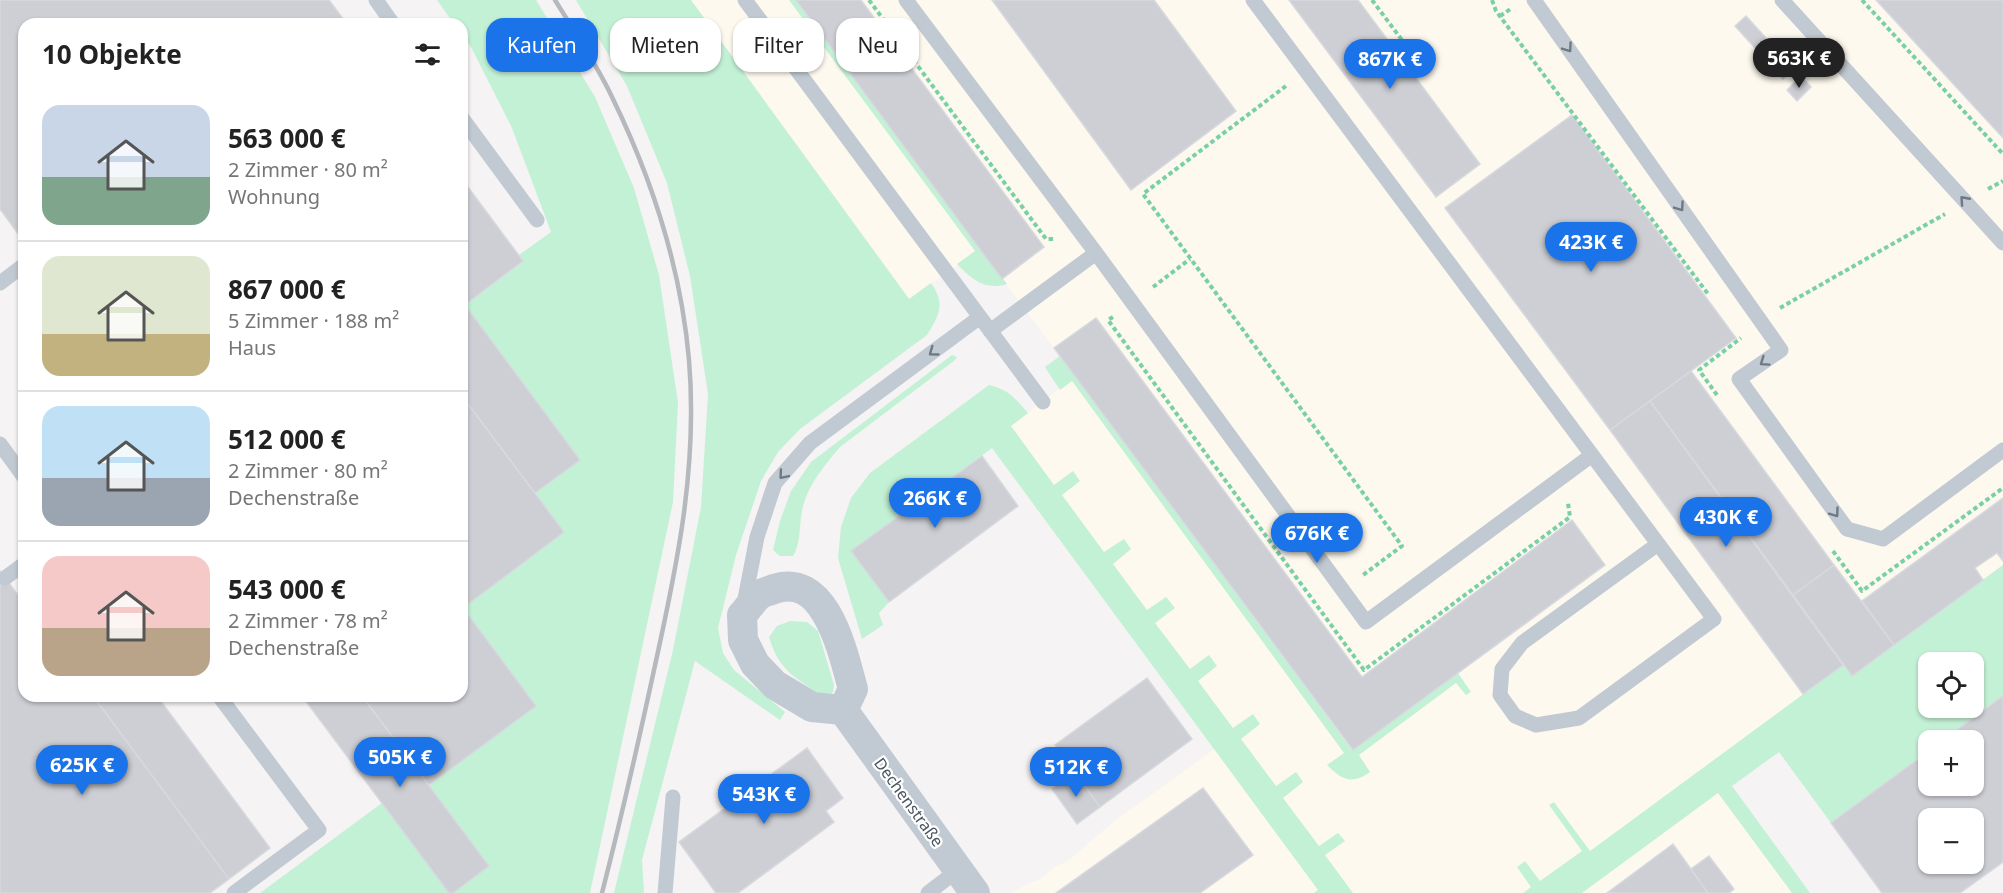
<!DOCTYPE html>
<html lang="de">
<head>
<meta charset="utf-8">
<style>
  :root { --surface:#fff; --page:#f6f6f6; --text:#222; --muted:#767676; --line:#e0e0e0; --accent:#1a73e8 }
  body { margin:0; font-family:"Noto Sans",sans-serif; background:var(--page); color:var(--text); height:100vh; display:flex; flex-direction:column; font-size:22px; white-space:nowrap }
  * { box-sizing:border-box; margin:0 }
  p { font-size:20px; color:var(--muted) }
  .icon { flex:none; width:33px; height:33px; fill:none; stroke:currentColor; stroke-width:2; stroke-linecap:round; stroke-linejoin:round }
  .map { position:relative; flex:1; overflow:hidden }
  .sheet { position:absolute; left:18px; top:18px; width:450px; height:684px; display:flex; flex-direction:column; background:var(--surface); border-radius:18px; box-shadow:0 2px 4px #0004 }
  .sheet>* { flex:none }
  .guide { position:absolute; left:486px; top:18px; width:570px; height:54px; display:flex; gap:12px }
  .controls { position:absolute; left:1918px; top:652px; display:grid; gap:12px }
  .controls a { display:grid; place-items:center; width:66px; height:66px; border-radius:12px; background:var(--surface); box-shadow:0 2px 4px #0004; font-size:30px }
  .price { position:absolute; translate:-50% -51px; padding:0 14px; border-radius:21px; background:var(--accent); color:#fff; font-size:20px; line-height:39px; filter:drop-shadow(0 2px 3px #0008) }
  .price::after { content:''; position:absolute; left:50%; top:36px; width:18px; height:14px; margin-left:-9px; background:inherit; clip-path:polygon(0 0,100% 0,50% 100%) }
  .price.current { background:#222; color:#fff }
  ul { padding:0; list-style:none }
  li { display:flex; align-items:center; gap:18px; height:150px; padding:0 24px }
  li+li { border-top:2px solid var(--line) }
  li span { display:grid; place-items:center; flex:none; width:168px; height:120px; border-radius:18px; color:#555 }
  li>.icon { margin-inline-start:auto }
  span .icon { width:72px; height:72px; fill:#fffc; stroke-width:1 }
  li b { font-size:26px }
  h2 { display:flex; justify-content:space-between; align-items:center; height:72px; padding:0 24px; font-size:26px }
  .chip { padding:0 21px; border-radius:18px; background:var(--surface); box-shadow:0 2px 4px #0004; font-size:21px; line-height:54px }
  .chip.current { background:var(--accent); color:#fff }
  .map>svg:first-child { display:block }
  .commercial { fill:#fdf9ef }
  .green { fill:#c3f1d5; fill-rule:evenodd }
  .building { fill:#cdcfd5; stroke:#d7d9de; stroke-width:1.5; fill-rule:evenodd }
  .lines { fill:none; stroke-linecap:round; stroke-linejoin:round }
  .path { stroke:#7ad0a6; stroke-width:4; stroke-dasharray:4.5 3; stroke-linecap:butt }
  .lane { stroke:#c1cad2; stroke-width:15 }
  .street { stroke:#c1cad2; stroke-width:30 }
  .rail { stroke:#b5b8bd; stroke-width:4.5 }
  .oneway { stroke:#6e7983 }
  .labels { text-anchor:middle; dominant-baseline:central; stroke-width:4.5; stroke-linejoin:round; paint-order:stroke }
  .street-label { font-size:16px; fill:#4a5661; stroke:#fff }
</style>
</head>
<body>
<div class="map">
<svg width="2003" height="893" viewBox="0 0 2003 893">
  <rect width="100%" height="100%" fill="#f5f3f3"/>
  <path class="commercial" d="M691 0H2003V565L1709 780 1792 893H1009L1042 878 1055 867 1068 861 1112 823 1227 740 1002 432 1075 377 980 249 910 299Z"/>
  <path class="green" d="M437 0H536L595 97 634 188 659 275 678 403 673 502 590 893H453L488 866 429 785 535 706 463 608 564 532 535 493 580 460 465 305 523 262 519 255 551 232 512 128 471 47 462 34V24H454Z
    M576 0H691L909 299 931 283C946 304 939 316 927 335L800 429 778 452 761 481 736 555 718 628 723 653 734 670 785 712 780 720 695 661 642 860 644 893H614L673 650 701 507 708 394 690 276 667 183 627 86Z
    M789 0H796L1007 284C984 291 972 279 957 264L975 251Z
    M952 355 957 357 955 360 840 447C824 466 807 486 802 511 799 526 801 544 793 556H780L773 550 780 521 791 491 811 462Z
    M1060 356 1352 750 1458 673 1471 692 1466 695 1456 683 1359 755 1370 772C1352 785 1342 780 1327 765L1344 753 1072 381 1060 390 1045 367Z
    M989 385C1008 389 1016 399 1028 413L1011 426 1054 485 1073 471 1080 481 1062 495 1104 552 1124 539 1131 549 1113 564 1147 610 1166 597 1175 608 1155 623 1190 669 1209 655 1217 666 1198 681 1233 728 1253 714 1260 724 1241 739 1276 786 1296 772 1303 782 1283 798 1319 846 1338 833 1345 841 1325 855 1353 893H1314L1318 890 992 448 852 551 889 602 879 613 883 625 862 639 838 558 841 527 851 498 870 473Z
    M2003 565V696L1942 741H1929V751L1831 823 1779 752 1732 786 1810 893H1792L1718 793 1582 893H1523L1531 887 1517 867 1525 861 1540 881 1582 851 1549 805 1554 802 1590 851 1843 665 1852 676ZM1929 663H1974V708H1929Z
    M790 621 807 622 818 631 834 685 833 692 828 696H822C795 677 779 671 769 637L777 626Z
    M382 803 449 893H260Z"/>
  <path class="building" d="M0 0H329L347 24H24V242L0 209Z
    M796 0H861L1044 247 1002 279Z
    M992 0H1154L1236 111 1131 190Z
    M1289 0H1358L1480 164 1436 197Z
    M1876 0H2003V138Z
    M1746 16 1776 49 1765 59 1735 26Z
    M1784 59 1794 69 1783 79 1773 69Z
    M1801 76 1811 87 1797 101 1787 90Z
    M1572 115 1736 338 1610 430 1445 208Z
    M462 179 523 261 462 307Z
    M465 305 580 460 535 493 462 396V307Z
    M1096 318 1362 677 1572 520 1605 565 1353 750 1054 348Z
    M1691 371 1834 565 1793 595 1650 401Z
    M462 396 564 532 463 608 536 706 429 785 362 696H462Z
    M1650 401 1843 665 1803 694 1610 430Z
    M982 456 1018 506 889 602 851 551Z
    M2003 498V561L1997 553 1975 568 1983 580 1894 645 1862 601Z
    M1834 565 1894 645 1852 676 1793 595Z
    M0 571 24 603V696H93L229 879 210 893H0Z
    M1147 678 1192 739 1100 807 1055 745Z
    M93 696H157L270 848 229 879Z
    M302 696H362L489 866 453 893H449Z
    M2003 696V862L1960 893H1882L1831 823 1929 751V786H1974V741H1942ZM1929 819H1974V864H1929Z
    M807 748 843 798 826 811 834 822 738 893H716L679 842Z
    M1075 772 1100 807 1077 824 1052 789Z
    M1203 788 1253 855 1200 893H1056Z
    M1673 844 1708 893H1607Z
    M1709 856 1734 889 1729 893H1708L1691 869Z"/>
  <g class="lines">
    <path class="path" d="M869 0 1046 239H1054
      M1372 0 1402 40
      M1492 0 1496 11 1708 294
      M1862 0 2003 154
      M1500 16 1512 8
      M1286 86 1143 194 1402 546 1363 575
      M1988 189 2003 181
      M1153 287 1190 259
      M1780 308 1945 214
      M1113 317 1108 320 1364 670 1570 517 1568 503
      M1717 395 1699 370 1741 338
      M1833 551 1862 591 2003 488"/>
    <path class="lane" d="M376 0 393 24
      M745 0 1043 402
      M906 0 1096 253 1366 622 1592 455 1253 0
      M1534 0 1781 350 1739 379 1847 529 1883 539 2003 450
      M1782 0 2003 243
      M462 118 537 220
      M0 283 24 265
      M990 331 1096 253
      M0 444 24 477
      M1592 455 1714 619 1579 718 1536 725 1515 716 1500 695 1502 669 1522 643 1658 544
      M5 578 24 564
      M744 604 757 537 775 483 810 443 980 317
      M219 696 319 830 234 893
      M665 893 673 797
      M928 893 958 870"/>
    <path class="street" d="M843 710 853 689C843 653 826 571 774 589 770 591 764 592 761 594 754 598 748 609 742 615L743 640 755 664 775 685 812 707 843 710 975 893"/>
    <path class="rail" d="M555 0C574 31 596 63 612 97 652 179 681 268 689 360 698 467 677 566 654 670 638 744 621 819 602 893"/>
  </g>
  <defs><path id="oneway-chevron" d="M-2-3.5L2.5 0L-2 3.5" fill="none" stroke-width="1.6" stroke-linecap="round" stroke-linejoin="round" transform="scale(1.5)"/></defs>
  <g class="oneway">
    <use href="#oneway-chevron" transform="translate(1568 48) rotate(55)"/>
    <use href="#oneway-chevron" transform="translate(1964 200) rotate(-132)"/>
    <use href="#oneway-chevron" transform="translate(1680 207) rotate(55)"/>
    <use href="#oneway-chevron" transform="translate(933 352) rotate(144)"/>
    <use href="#oneway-chevron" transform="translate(1764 362) rotate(145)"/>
    <use href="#oneway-chevron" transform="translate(783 475) rotate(130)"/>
    <use href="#oneway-chevron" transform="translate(1835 513) rotate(54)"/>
  </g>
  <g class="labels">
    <g class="street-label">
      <text transform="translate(909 802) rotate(54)">Dechenstraße</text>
    </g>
  </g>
</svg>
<div class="controls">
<a><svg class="icon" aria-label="locate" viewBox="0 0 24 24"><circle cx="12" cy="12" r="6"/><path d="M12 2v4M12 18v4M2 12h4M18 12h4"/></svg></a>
<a>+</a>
<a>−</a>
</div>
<b class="price current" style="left:1799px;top:89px">563K €</b>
<b class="price" style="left:1390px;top:90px">867K €</b>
<b class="price" style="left:1591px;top:273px">423K €</b>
<b class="price" style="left:935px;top:529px">266K €</b>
<b class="price" style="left:1726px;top:548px">430K €</b>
<b class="price" style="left:1317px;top:564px">676K €</b>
<b class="price" style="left:400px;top:788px">505K €</b>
<b class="price" style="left:82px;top:796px">625K €</b>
<b class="price" style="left:1076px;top:798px">512K €</b>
<b class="price" style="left:764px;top:825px">543K €</b>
<div class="guide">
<a class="chip current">Kaufen</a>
<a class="chip">Mieten</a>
<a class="chip">Filter</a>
<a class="chip">Neu</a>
</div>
<section class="sheet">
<h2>10 Objekte<svg class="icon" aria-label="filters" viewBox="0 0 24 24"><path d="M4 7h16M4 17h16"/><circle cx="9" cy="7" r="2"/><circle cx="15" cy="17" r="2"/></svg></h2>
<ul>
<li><span style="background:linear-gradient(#c9d6e8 60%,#7fa58c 0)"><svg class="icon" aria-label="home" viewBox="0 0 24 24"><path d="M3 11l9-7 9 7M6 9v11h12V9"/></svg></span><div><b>563 000 €</b><p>2 Zimmer · 80 m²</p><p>Wohnung</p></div></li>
<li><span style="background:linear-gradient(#dfe7d0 65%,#c2b280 0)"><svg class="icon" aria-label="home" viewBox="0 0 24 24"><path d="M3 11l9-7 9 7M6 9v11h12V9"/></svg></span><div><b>867 000 €</b><p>5 Zimmer · 188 m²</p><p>Haus</p></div></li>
<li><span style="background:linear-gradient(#bfe0f5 60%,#9aa5b1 0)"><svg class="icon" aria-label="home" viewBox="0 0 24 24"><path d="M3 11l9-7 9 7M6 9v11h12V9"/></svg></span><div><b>512 000 €</b><p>2 Zimmer · 80 m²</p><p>Dechenstraße</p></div></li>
<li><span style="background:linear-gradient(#f6c9c9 60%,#b9a48a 0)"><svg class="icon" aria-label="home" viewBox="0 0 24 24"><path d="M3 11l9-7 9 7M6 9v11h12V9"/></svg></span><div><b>543 000 €</b><p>2 Zimmer · 78 m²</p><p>Dechenstraße</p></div></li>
</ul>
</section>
</div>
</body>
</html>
